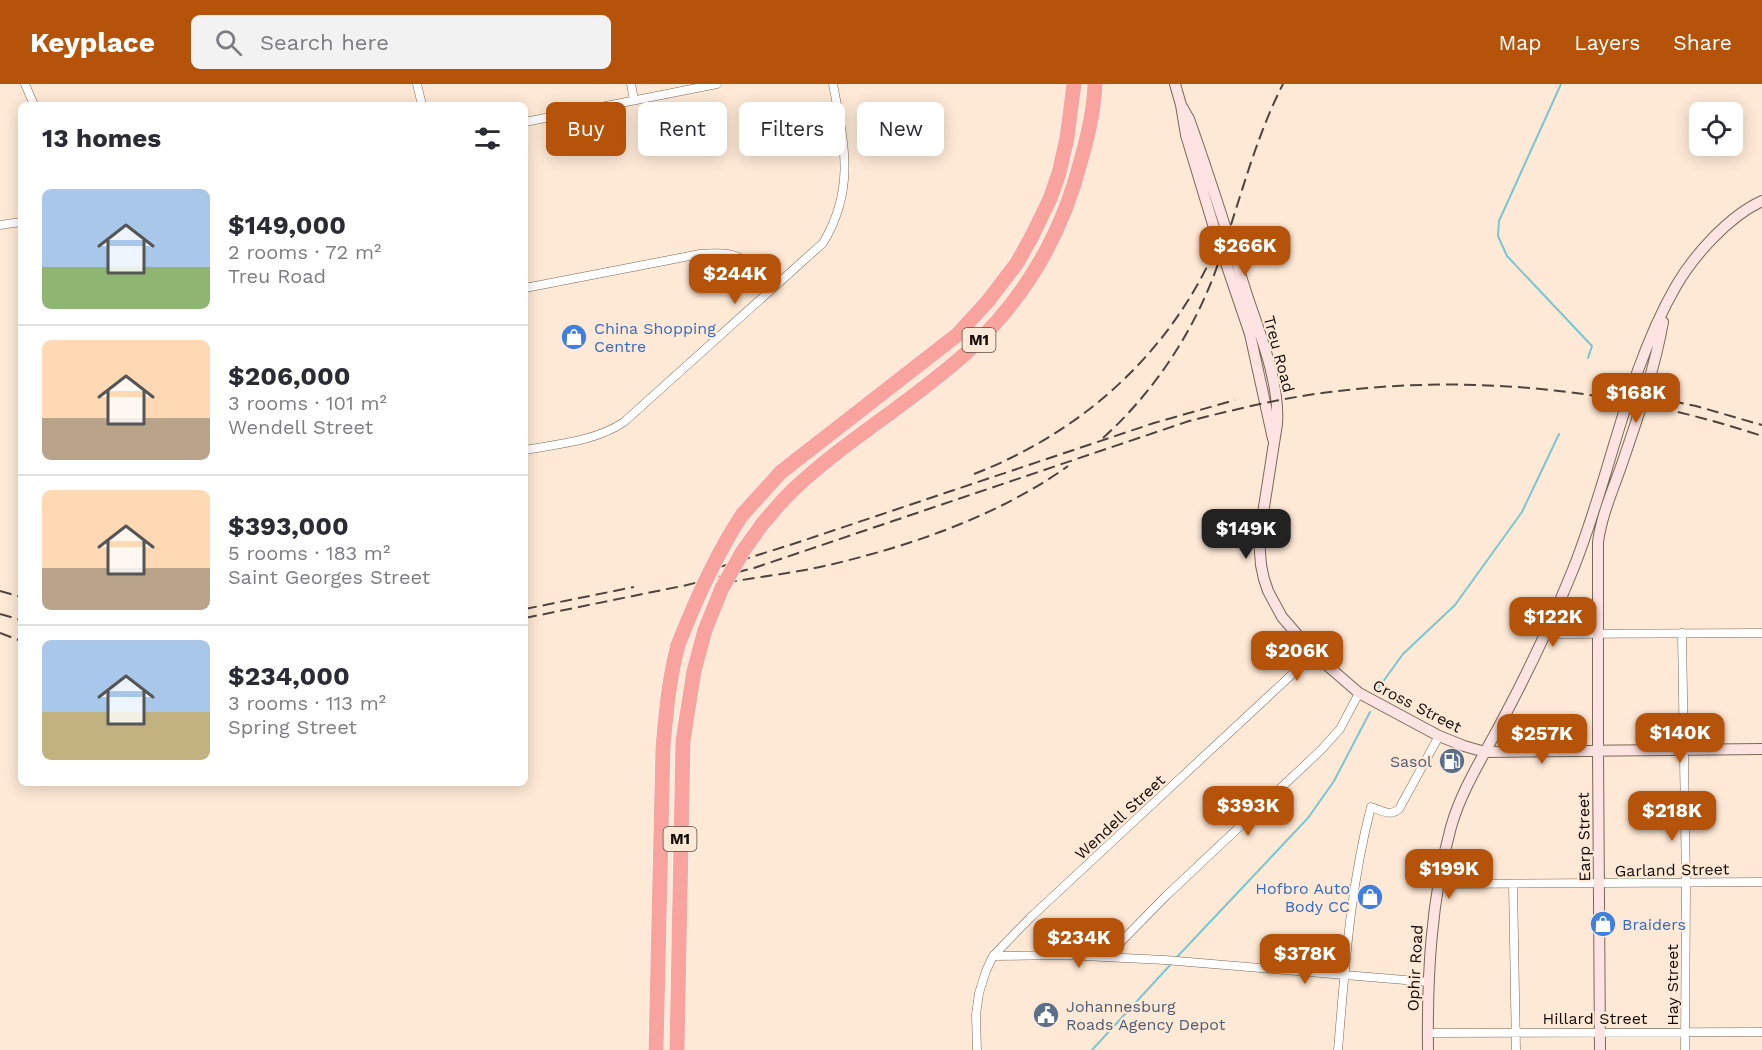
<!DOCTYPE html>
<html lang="en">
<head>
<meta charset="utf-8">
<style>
  :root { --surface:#fff; --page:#f2f2f3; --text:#2b2b33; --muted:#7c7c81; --line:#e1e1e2; --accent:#b45309 }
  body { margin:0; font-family:"Work Sans",sans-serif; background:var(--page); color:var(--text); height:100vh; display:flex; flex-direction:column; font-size:22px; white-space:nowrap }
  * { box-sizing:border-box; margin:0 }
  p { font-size:20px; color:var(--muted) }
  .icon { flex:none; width:33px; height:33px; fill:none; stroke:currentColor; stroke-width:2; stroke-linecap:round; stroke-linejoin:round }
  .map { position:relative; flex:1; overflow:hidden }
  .side { position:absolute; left:18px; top:18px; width:510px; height:684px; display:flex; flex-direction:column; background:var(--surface); border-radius:9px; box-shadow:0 3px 15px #0003 }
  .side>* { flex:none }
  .guide { position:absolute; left:546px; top:18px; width:570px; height:54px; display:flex; gap:12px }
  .tools { position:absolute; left:1689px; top:18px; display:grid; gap:12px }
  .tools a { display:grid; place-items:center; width:54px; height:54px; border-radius:9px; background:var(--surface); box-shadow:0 3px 15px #0003; font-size:30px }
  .price { position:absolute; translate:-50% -51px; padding:0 14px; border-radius:12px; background:var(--accent); color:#fff; font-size:20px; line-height:39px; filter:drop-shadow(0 2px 3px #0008) }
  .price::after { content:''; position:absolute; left:50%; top:36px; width:18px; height:14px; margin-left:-9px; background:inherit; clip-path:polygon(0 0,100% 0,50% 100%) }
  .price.current { background:#222; color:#fff }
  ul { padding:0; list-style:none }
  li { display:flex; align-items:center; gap:18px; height:150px; padding:0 24px }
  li+li { border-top:2px solid var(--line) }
  li span { display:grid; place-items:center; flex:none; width:168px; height:120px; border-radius:9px; color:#555 }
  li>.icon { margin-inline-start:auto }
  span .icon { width:72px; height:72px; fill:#fffc; stroke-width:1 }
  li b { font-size:26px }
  h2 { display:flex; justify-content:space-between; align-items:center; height:72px; padding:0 24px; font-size:26px }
  .tag { padding:0 21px; border-radius:9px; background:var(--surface); box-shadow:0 3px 15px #0003; font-size:21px; line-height:54px }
  .tag.current { background:var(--accent); color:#fff }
  header { display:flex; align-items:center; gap:36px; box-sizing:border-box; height:84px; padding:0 30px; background:var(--accent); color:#fff }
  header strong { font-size:28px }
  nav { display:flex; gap:33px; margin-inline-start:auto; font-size:21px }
  .search { width:420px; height:54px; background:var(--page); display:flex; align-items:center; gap:15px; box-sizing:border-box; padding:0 21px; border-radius:9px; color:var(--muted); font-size:22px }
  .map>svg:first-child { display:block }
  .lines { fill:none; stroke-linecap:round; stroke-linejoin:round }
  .stream { stroke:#77c7d3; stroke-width:2 }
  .street-casing { stroke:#7a6857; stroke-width:9 }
  .secondary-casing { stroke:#7a6857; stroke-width:12 }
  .highway-casing { stroke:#fff; stroke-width:16 }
  .street { stroke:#fff; stroke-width:8 }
  .secondary { stroke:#fde3e2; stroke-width:10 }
  .highway { stroke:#f9a39f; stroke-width:15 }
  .rail { stroke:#4f443c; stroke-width:2; stroke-dasharray:12 6; stroke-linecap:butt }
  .highway-bridge-casing { stroke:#fff; stroke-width:16; stroke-linecap:butt }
  .highway-bridge { stroke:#f9a39f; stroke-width:15 }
  .labels { text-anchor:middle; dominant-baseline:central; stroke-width:4.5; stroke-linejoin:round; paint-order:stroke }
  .shield { fill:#fee9d6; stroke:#594e44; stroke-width:1.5 }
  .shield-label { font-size:15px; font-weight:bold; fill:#120b06 }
  .shop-label { font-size:16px; fill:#366cbe; stroke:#fee9d6; text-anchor:start }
  .street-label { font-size:16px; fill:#120b06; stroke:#fee9d6 }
  .service-label { font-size:16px; fill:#4e5e75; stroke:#fee9d6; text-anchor:end }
</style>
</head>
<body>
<header>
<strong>Keyplace</strong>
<div class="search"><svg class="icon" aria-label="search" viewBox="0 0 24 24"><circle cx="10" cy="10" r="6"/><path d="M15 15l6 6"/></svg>Search here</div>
<nav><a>Map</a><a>Layers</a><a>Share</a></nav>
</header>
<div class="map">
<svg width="1762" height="966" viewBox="0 0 1762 966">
  <rect width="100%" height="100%" fill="#fee9d6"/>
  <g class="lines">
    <path class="stream" d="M1561 0 1499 137 1498 152 1507 172 1592 262 1588 274
      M1377 606 1403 570 1455 521 1522 428 1559 350
      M1176 874 1308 734 1334 697 1370 628
      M1092 966 1172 879"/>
    <g class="street-casing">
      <path id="street" d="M25 0 34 21
        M417 0 422 21
        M631 0 634 16
        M525 38 717 0
        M0 141 21 138
        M525 204 700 170C743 166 744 175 770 206
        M525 366C558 360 596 357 624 338L823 159C856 104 844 59 833 0
        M1682 549 1686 799 1685 966
        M1544 550 1762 549
        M1437 800 1762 798
        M1513 800 1516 966
        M993 872 1063 871 1165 876 1429 898
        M1106 873 1166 812 1321 666 1340 645 1359 609
        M1427 949 1762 948
        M977 966 976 931 979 909 986 887 993 872 1030 834 1131 740 1314 570
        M1338 966C1345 884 1350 803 1371 723 1381 726 1390 733 1399 725L1439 652"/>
    </g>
    <g class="secondary-casing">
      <path id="secondary" d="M1175 0 1181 21 1186 51 1215 147 1250 250 1273 355
        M1181 21 1189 35C1210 93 1228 152 1247 211 1260 250 1280 299 1277 340L1259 455 1261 481 1264 495 1268 507 1282 533 1314 570 1359 609 1439 652 1464 662 1485 668 1762 665
        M1294 582 1296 550
        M1428 966C1427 891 1431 816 1451 743 1462 704 1486 668 1504 633 1529 586 1552 537 1572 488 1610 395 1626 289 1676 202 1694 171 1729 132 1762 117
        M1600 966 1598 666V458C1602 428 1616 399 1625 371 1640 327 1655 283 1663 238"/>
    </g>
    <g class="highway-casing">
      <path id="highway" d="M742 431 781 388 957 251 988 217 1017 179 1032 152 1050 115 1059 89 1067 54 1074 0
        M763 439C773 428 783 415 794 405 847 355 912 318 966 269 1023 217 1062 151 1081 76 1088 52 1094 26 1095 0
        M656 966 663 663C666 629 669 595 678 561
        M677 966 683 657 694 587 705 546"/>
    </g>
    <use href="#street" class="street"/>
    <use href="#secondary" class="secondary"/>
    <use href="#highway" class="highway"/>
    <path class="rail" d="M1619 306 1696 322 1762 341
      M1103 354C1155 307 1195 246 1218 180 1239 120 1254 57 1283 0
      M974 390C1080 349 1167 272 1214 168
      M704 488 796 459 1154 339 1235 316
      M725 499C756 493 788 490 820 483 905 464 997 433 1068 382
      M0 507 21 513
      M525 525 634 503
      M0 530 21 536
      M525 534 687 501 754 484 1189 337C1233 326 1277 315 1322 309 1471 289 1620 305 1762 352
      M0 549 21 557"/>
    <g class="highway-bridge-casing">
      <path id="highway-bridge" d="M705 546 722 504 743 467 763 439
        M678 561C696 515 715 472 742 431"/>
    </g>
    <use href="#highway-bridge" class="highway-bridge"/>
  </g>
  <defs>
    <g id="shop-disc" transform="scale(1.35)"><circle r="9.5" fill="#3f7fe0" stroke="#fee9d6"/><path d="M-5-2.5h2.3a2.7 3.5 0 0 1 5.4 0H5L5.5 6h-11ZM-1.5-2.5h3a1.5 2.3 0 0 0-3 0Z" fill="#fff"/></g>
    <g id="fuel-disc" transform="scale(1.35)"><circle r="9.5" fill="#5c6f8a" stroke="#fee9d6"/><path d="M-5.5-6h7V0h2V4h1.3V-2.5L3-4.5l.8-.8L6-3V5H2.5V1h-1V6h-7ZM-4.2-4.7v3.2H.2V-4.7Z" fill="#fff"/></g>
    <g id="civic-disc" transform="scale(1.35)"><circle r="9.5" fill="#5c6f8a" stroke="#fee9d6"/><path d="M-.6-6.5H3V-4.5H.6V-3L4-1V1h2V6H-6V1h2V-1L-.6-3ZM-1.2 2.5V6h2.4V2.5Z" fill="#fff"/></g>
  </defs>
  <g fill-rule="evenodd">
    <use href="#shop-disc" x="574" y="253"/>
    <use href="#fuel-disc" x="1452" y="677"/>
    <use href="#shop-disc" x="1370" y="813"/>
    <use href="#shop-disc" x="1603" y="840"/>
    <use href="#civic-disc" x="1046" y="931"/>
  </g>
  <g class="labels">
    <g class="shield">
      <rect x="962.5" y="244" width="33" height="24" rx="4.5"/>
      <rect x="663.5" y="743" width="33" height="24" rx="4.5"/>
    </g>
    <g class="shield-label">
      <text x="979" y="256">M1</text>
      <text x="680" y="755">M1</text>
    </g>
    <g class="shop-label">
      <text x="594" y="244">China Shopping<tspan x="594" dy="18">Centre</tspan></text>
      <text x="1350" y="804" text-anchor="end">Hofbro Auto<tspan x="1350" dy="18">Body CC</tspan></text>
      <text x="1622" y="840">Braiders</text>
    </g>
    <g class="street-label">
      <text transform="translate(1279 270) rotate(75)">Treu Road</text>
      <text transform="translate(1417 622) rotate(27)">Cross Street</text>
      <text transform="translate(1120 733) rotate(-43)">Wendell Street</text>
      <text transform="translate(1584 753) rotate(-91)">Earp Street</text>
      <text transform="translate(1672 786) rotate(-1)">Garland Street</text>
      <text transform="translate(1415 884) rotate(-87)">Ophir Road</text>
      <text transform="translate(1672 901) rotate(-90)">Hay Street</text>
      <text x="1595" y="934">Hillard Street</text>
    </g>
    <g class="service-label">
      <text x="1432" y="677">Sasol</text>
      <text x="1066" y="922" text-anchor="start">Johannesburg<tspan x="1066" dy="18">Roads Agency Depot</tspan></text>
    </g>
  </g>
</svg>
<div class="tools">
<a><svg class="icon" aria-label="locate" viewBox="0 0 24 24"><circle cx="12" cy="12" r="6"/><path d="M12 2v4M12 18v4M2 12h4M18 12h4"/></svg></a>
</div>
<b class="price" style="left:1245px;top:193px">$266K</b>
<b class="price" style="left:735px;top:221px">$244K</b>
<b class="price" style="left:1636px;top:340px">$168K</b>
<b class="price current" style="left:1246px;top:476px">$149K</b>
<b class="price" style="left:1553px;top:564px">$122K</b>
<b class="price" style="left:1297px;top:598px">$206K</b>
<b class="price" style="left:1680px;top:680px">$140K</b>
<b class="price" style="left:1542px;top:681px">$257K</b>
<b class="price" style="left:1248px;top:753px">$393K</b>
<b class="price" style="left:1672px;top:758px">$218K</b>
<b class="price" style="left:1449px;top:816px">$199K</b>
<b class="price" style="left:1079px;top:885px">$234K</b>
<b class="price" style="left:1305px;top:901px">$378K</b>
<div class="guide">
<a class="tag current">Buy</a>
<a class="tag">Rent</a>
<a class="tag">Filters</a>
<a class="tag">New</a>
</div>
<section class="side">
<h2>13 homes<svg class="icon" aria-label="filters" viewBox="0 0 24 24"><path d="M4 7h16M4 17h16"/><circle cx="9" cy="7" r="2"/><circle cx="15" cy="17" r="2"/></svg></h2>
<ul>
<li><span style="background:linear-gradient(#a9c7e8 65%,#8fb573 0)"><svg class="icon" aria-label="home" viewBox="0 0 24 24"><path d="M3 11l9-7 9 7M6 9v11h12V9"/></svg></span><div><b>$149,000</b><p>2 rooms · 72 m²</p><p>Treu Road</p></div></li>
<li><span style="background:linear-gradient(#ffd9b3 65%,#b9a48a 0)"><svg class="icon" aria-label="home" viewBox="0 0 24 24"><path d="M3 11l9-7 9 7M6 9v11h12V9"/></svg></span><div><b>$206,000</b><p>3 rooms · 101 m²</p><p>Wendell Street</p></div></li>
<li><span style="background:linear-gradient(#ffd9b3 65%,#b9a48a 0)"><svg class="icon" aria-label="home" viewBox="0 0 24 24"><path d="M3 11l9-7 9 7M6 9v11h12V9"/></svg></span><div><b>$393,000</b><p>5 rooms · 183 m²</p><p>Saint Georges Street</p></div></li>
<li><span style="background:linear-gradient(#a9c7e8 60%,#c2b280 0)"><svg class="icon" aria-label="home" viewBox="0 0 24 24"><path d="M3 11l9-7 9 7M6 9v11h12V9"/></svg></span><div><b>$234,000</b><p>3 rooms · 113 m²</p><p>Spring Street</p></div></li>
</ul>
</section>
</div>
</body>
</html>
